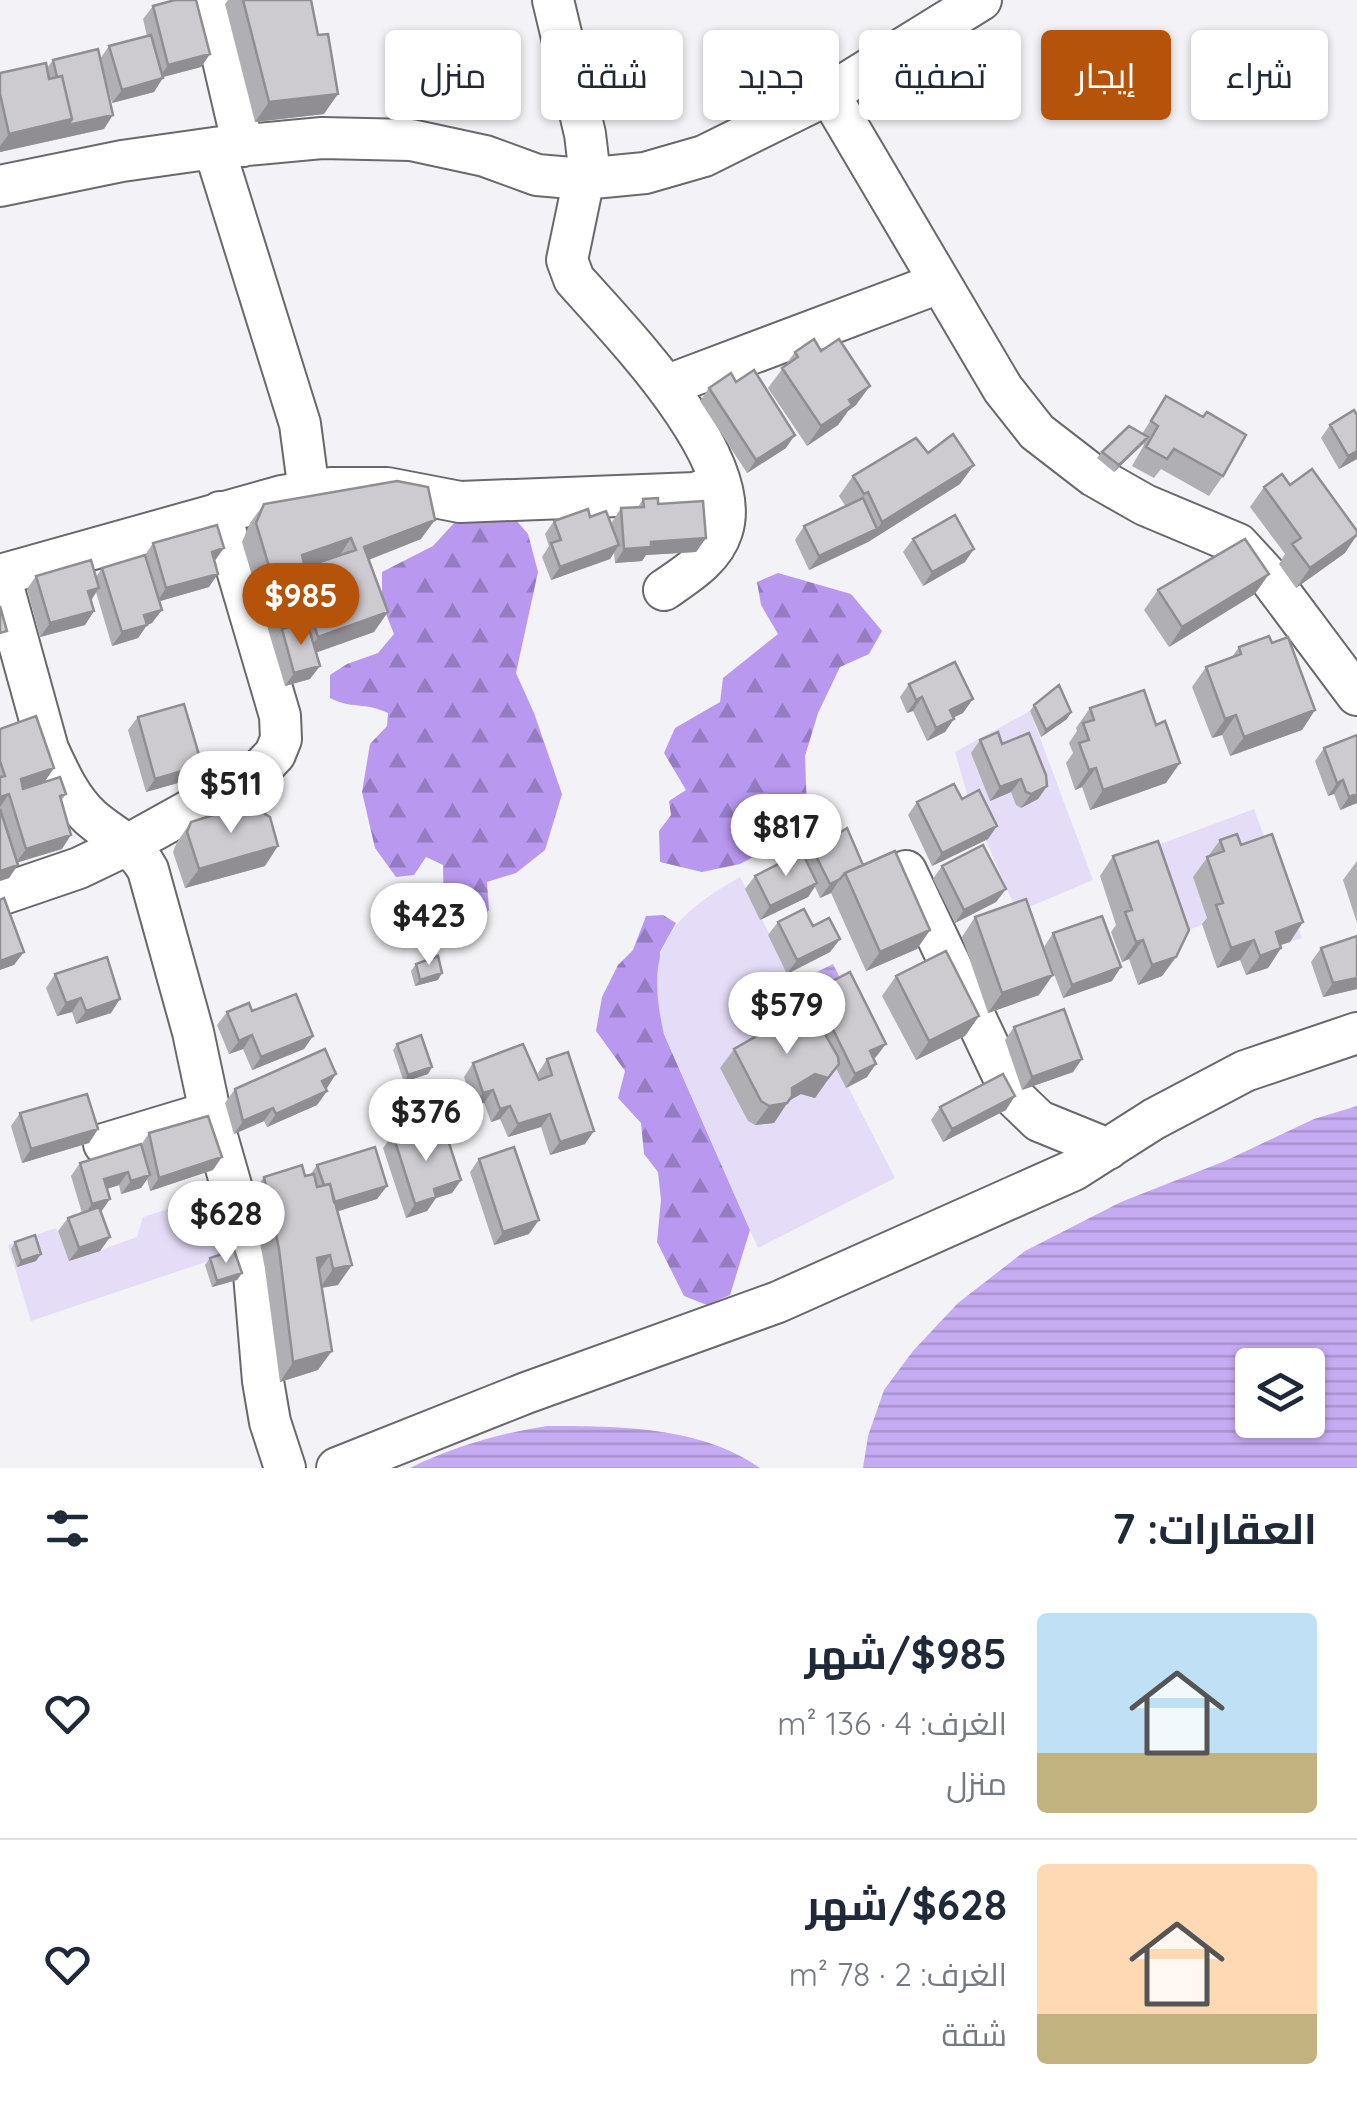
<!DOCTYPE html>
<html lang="ar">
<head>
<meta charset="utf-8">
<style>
  :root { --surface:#fff; --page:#f6f6f7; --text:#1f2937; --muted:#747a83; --line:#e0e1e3; --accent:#b45309 }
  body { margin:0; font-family:Quicksand,Cairo,sans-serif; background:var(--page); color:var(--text); direction:rtl; height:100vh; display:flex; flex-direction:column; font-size:38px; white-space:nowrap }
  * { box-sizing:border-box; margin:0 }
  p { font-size:32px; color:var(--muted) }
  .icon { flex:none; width:55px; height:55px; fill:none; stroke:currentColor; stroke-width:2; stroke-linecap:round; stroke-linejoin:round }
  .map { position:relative; height:1468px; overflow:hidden; direction:ltr }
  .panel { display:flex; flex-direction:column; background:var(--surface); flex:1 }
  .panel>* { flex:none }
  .top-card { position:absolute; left:30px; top:30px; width:1298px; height:90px; direction:rtl; display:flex; gap:20px }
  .fabs { position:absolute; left:1235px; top:1348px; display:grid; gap:20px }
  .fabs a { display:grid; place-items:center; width:90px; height:90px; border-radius:10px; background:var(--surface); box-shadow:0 2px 8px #0004; font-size:50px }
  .price { position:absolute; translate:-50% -85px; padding:0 22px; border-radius:35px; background:#fff; color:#222; font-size:32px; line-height:65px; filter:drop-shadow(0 2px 5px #0008) }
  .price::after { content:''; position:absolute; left:50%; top:60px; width:30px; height:22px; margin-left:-15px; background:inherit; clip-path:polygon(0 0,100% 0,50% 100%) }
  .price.on { background:var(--accent); color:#fff }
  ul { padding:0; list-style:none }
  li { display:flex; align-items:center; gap:30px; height:250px; padding:0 40px }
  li+li { border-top:2px solid var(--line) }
  li span { display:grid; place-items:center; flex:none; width:280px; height:200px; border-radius:10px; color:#555 }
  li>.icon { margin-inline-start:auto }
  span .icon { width:120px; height:120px; fill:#fffc; stroke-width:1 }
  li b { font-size:42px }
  h2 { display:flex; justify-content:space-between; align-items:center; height:120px; padding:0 40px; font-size:42px }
  .pill { padding:0 35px; border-radius:10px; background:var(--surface); box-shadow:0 2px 8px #0004; font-size:35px; line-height:90px }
  .pill.on { background:var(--accent); color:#fff }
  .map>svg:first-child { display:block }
  .forest { fill:url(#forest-firs) }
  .green { fill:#e5dcf8 }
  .water { fill:url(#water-rules); fill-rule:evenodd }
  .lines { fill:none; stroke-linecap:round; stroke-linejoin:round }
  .minor-casing { stroke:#69686c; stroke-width:44 }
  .minor { stroke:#fff; stroke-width:40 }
  .wall { fill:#b0afb3 }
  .shaded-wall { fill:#908e92 }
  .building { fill:#cdcbd0; stroke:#908e92; stroke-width:2.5; fill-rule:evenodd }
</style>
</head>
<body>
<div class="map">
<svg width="1357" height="1468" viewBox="0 0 1357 1468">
  <defs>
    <pattern id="forest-firs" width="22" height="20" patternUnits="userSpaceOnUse" patternTransform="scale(2.5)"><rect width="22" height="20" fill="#b998f0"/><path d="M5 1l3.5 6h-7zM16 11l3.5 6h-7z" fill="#957bc1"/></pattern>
    <pattern id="water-rules" width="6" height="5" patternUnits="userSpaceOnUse" patternTransform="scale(2.5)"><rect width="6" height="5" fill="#c5abf2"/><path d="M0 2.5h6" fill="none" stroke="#a892cf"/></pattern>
  </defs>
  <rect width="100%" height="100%" fill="#f3f2f6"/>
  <path class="forest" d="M485 513 515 519 528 534 538 572 516 673 534 713 562 794 545 850 516 873 487 882 489 910 475 924 455 921 444 915 443 865 426 857 414 875 396 877 375 848 362 792 370 744 387 726 388 713C366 702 350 709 330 698V675L347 664 378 653 394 634 382 604V572L433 546 455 522Z
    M778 573 851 594 882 631 869 654 840 667 818 713 805 756 807 811 779 843 740 864 702 872 660 862 659 831 671 815 669 801 686 790 664 753 675 728 720 702 723 678 778 634 761 605 757 582Z
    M663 915 676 923 660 952 664 1034 750 1230 730 1295 707 1305 684 1296 657 1242 661 1200 658 1172 644 1154 641 1123 618 1098 625 1071 596 1031 602 997 618 965 633 950 646 916Z"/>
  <path class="green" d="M1030 711 1093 880 1017 912 970 804 955 752Z
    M1254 809 1302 938 1290 942 1258 854 1193 877 1209 922 1186 931 1155 846Z
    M740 877 895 1178 758 1248 664 1034C644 948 667 919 740 877Z
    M220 1193 238 1251 31 1321 8 1245 56 1228 70 1261 137 1237 143 1217Z"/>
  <path class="water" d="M833 964 841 980 809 997 801 980Z
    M1357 1106V1468H863L868 1436 884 1390 913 1351 958 1303 1025 1251 1121 1202 1225 1161 1314 1119ZM1252 1365H1308V1420H1252Z
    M547 1426C616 1426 701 1426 760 1468H410C455 1446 498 1434 547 1426Z"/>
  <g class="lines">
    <g class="minor-casing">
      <path id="minor" d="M209 0 243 146
        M553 0 585 134 588 159 567 260 574 279C618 329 746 458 722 531 713 559 687 574 664 590
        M829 94 1003 389 1037 432 1094 476 1145 505 1238 544 1271 580 1357 695
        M214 148 300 424 309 492
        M0 186 122 161 214 148 322 138 411 140 485 156 537 175 583 179 645 173 704 156 829 94 981 0
        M668 385 939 283
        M906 871 1012 1095 1039 1121 1108 1149
        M0 895 79 868 129 844 257 773 275 754 281 739 280 716 220 512
        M104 1144 210 1112
        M285 1468 270 1422 263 1381 253 1262 210 1112 193 1032 148 870C134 844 111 836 90 817 70 798 59 773 48 749L0 575 282 496 331 488H387L460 502 695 493 718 484
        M337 1468 526 1393 778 1302 1074 1170 1154 1119 1245 1071 1357 1033"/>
    </g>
    <use href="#minor" class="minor"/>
  </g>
  <path class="wall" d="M228 0H311L324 114 255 122 225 4Z
    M153 6 210 54 201 67 163 77 154 92 112 103 102 67 104 129 0 152V73L47 68 53 60 100 59 109 46 147 36 143 19Z
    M795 352 856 405 848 411 838 425 807 446 768 388Z
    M736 382 786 448 747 473 700 401 709 388Z
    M1166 396 1223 476 1209 496 1161 469 1154 478 1132 466 1144 445 1143 444 1114 472 1097 458 1102 452 1142 434Z
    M1357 415V459L1339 469 1321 438 1330 425Z
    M928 453 960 484 868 542 809 570 795 540 804 526 846 507 839 496 853 476Z
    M1264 487 1345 553 1296 588 1279 564 1285 554 1250 507Z
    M643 499 658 504 706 538 696 552 646 555 642 561 615 563 614 552 610 559 551 580 542 557 549 546 545 534 554 521 590 517 612 527V522L621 508 638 507Z
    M264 504 421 539 369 560 374 632 316 652 310 679 285 686 242 542 250 523Z
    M913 539 965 562 923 586 903 552Z
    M153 543 215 562 209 587 159 601 152 623 147 625 138 638 112 646 96 592 91 600 94 611 85 625 40 637 27 589 36 576 96 577 102 568 145 555Z
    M1158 590 1255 594 1169 647 1144 610Z
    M1272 643 1315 710 1302 730 1230 756 1222 735 1212 738 1192 687 1206 667 1232 657 1239 647Z
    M909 684 963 713 953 717 945 732 927 741 913 711 907 713 900 697Z
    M1034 705 1067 719 1041 737 1030 711Z
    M1090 708 1166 783 1090 810 1082 787 1075 790 1066 763 1073 753 1069 743 1077 731 1076 728Z
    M138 717 192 779 146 792 128 730Z
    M0 729 54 768 45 781 23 789 66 794 61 801 62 849 17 862 9 878 0 881Z
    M1357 735V803L1340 810 1334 794 1328 796 1315 761 1324 748Z
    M980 740 1002 744 1047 786 1038 799 1021 808 1016 805 1011 792 990 801 971 753Z
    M962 799 988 839 932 866 908 815 917 802Z
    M191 822 265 866 185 888 173 852 177 842Z
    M1220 840 1241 845 1290 942 1280 945 1281 948 1268 968 1246 975 1240 960 1217 968 1202 924 1207 918 1193 877Z
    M813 850 863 865 930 930 917 949 866 971 831 893 820 898 815 887 808 897 760 920 745 889 755 876 806 860Z
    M1113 856 1176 957 1162 976 1138 985 1129 959 1122 962 1111 932 1116 925 1100 876Z
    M1357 861V923L1343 880Z
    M942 866 1006 889 996 902 955 923 933 879Z
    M975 917 1039 995 988 1013 962 937Z
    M778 922 813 926 840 939 830 952 787 974 768 935Z
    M1053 933 1112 981 1063 998 1044 947Z
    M1321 948 1357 989 1323 997 1311 962Z
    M416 964 438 980 415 986 411 971Z
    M55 974 111 1013 76 1024 72 1012 57 1016 46 988Z
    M896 976 979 1016 965 1036 916 1060 882 996Z
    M821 987 876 1057 874 1058 867 1077 846 1088 836 1068 815 1098 801 1094 789 1101 774 1123 755 1125 748 1121 720 1068 734 1049 811 1009 814 1005 811 1000Z
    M252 1011 313 1036 304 1049 252 1070 243 1049 229 1054 217 1025 227 1012Z
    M1014 1027 1082 1059 1073 1072 1022 1090 1005 1040Z
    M397 1044 432 1067 428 1074 404 1082 393 1050Z
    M547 1059 585 1144 550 1155 541 1127 508 1137 500 1119 491 1122 484 1103 474 1106 464 1077 473 1063 539 1080H540L538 1073Z
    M325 1088 327 1091 317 1105 267 1127 264 1121 234 1134 225 1103 235 1089 327 1088Z
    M940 1107 1006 1110 943 1142 931 1120Z
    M20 1113 98 1129 89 1143 22 1163 11 1126Z
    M149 1133 213 1170 150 1191 147 1179 141 1188 121 1194 119 1185 107 1189 101 1212 110 1237 100 1251 69 1261 58 1231 68 1218 82 1213 71 1176 80 1163 141 1145Z
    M393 1135 461 1180 452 1193 436 1198 427 1211 406 1218 383 1148Z
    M479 1159 529 1234 494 1245 470 1172Z
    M317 1165 387 1186 377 1199 337 1211 338 1285 322 1288 318 1370 280 1382 265 1269 251 1196 264 1177 310 1175Z
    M15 1242 36 1261 17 1267 11 1249Z
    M210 1258 242 1273 237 1280 212 1287 205 1265Z"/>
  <path class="shaded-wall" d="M210 54 201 67 159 78 168 65Z
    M163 78 154 92 112 103 122 90Z
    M338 94 324 114 255 122 269 102Z
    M113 115 104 129 0 152V146L9 134 72 119Z
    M870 386 856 405 848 411 838 425 807 446 821 426 849 400Z
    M795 435 786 448 747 473 756 460Z
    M1148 437 1143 444 1114 472 1119 465Z
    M1357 451V459L1339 469 1348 456Z
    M974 465 960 484 868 542 809 570 819 556 877 529 882 522Z
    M435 520 421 539 350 567 364 547Z
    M1357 535 1345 553 1296 588 1310 568Z
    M351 538 338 558 289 575 302 555Z
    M706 538 696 552 646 555 642 561 615 563 624 549 651 542Z
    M619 545 610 559 551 580 560 567Z
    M224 548 214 562 212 552Z
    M974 549 965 562 923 586 932 572Z
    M218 574 209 587 157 602 166 588Z
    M1269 574 1255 594 1169 647 1182 627Z
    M99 588 90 602 88 591Z
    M162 610 152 623 147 625 138 638 112 646 122 632 144 615Z
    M94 611 85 625 40 637 50 623Z
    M388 612 374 632 304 657 318 637Z
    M311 616 298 635 282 629 272 642 286 623Z
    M320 666 310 679 285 686 294 673Z
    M922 697 913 711 907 713 916 700Z
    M973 699 963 713 940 724 950 710Z
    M1315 710 1302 730 1230 756 1244 737Z
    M1071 712 1067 719 1041 737 1046 730Z
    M1236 715 1222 735 1212 738 1225 719Z
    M954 719 945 732 927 741 936 728Z
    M1180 763 1166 783 1090 810 1103 790Z
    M202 765 192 779 146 792 155 779Z
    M54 768 45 781 11 792 21 779Z
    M1096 768 1082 787 1075 790 1089 770Z
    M1021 779 1011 792 990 801 1000 787Z
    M1343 780 1334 794 1328 796 1337 783Z
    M1047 786 1038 799 1021 808 1031 794Z
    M9 794 0 807V797Z
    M1357 794V803L1340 810 1349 797Z
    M997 826 988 839 932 866 942 853Z
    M71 835 62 849 16 863 26 849Z
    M278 846 265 866 185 888 199 869Z
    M18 865 9 878 0 881V871Z
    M840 879 831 893 820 898 830 884Z
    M817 883 808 897 760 920 770 906Z
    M1006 889 996 902 955 923 964 910Z
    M1303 922 1290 942 1262 951 1276 932Z
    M930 930 917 949 866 971 880 952Z
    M840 939 830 952 787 974 797 960Z
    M1143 940 1129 959 1122 962 1136 942Z
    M1254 940 1240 960 1217 968 1231 948Z
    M1281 948 1268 968 1246 975 1260 956Z
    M24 952 14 965 0 970V961Z
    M1176 957 1162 976 1138 985 1152 965Z
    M1121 967 1112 981 1063 998 1072 985Z
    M442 973 438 980 415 986 420 980Z
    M1053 975 1039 995 988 1013 1002 993Z
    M1357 978V989L1323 997 1333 983Z
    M81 998 72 1012 57 1016 66 1003Z
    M120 999 111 1013 76 1024 86 1011Z
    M979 1016 965 1036 916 1060 929 1041Z
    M252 1035 243 1049 229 1054 239 1041Z
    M313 1036 304 1049 252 1070 261 1057Z
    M886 1044 876 1057 861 1065 870 1051Z
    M1082 1059 1073 1072 1022 1090 1032 1077Z
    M839 1064 815 1098 801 1094 785 1103H787L774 1123 755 1125 769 1106 792 1088 815 1074Z
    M876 1064 867 1077 846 1088 855 1074Z
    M432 1067 428 1074 404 1082 408 1075Z
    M336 1074 327 1088 312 1094 322 1081Z
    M493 1090 484 1103 474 1106 483 1093Z
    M327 1091 317 1105 267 1127 276 1114Z
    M1015 1096 1006 1110 943 1142 952 1129Z
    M510 1106 500 1119 491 1122 500 1109Z
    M273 1108 264 1121 234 1134 243 1121Z
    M550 1114 541 1127 508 1137 518 1124Z
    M98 1129 89 1143 22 1163 31 1149Z
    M594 1131 585 1144 550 1155 560 1142Z
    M222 1157 213 1170 150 1191 159 1178Z
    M128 1172 119 1185 94 1193 104 1179Z
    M150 1175 141 1188 121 1194 131 1181Z
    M461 1180 452 1193 436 1198 427 1211 406 1218 415 1204 434 1189Z
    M387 1186 377 1199 320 1217 329 1203Z
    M110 1199 101 1212 83 1217 92 1204Z
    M539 1220 529 1234 494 1245 503 1232Z
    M110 1237 100 1251 69 1261 79 1248Z
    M41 1254 36 1261 17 1267 21 1261Z
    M330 1255 316 1275 317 1258Z
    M352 1265 338 1285 320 1288 333 1269Z
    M242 1273 237 1280 212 1287 217 1281Z
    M332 1351 318 1370 280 1382 293 1362Z"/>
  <path class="building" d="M175 0H196L210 54 168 65 153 6Z
    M243 0H311L318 35 328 34 338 94 269 102Z
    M151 35 163 78 122 90 109 46Z
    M98 49 113 115 68 125 72 119 62 76 57 77 53 60Z
    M46 63 49 79 62 76 72 119 9 134 0 94V73Z
    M814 339 821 351 839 339 870 386 849 400 852 405 821 426 782 368 798 357 795 352Z
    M754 370 795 435 756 460 709 388 731 373 736 382Z
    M1166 396 1203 417 1207 412 1246 435 1223 476 1174 449 1167 459 1146 447 1158 426 1151 421Z
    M1354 410 1357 415V451L1348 456 1330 425Z
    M1129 426 1148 437 1119 465 1102 452Z
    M953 434 974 465 882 522 868 492 864 494 853 476 916 438 928 453Z
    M1312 469 1357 531V535L1310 568 1292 544 1301 538 1264 487 1282 474 1290 485Z
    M397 481 428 487 435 520 364 547 388 612 318 637 311 616 286 623 256 523 264 504ZM351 538 356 550 305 567 302 555Z
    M658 498V504L703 501 706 538 651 542V547L624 549 621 508 644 507 643 499Z
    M863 498 877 529 819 556 804 526Z
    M588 509 590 517 606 511 619 545 560 567 551 543 561 540 554 521Z
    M955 515 974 549 932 572 913 539Z
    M217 525 224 548 212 552 218 574 166 588 153 543Z
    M1245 539 1269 574 1182 627 1158 590Z
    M145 555 162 610 144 615 147 625 122 632 102 568Z
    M91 560 99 588 88 591 94 611 50 623 36 576Z
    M0 606 7 631 0 633Z
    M307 622 320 666 294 673 282 629Z
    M1269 636 1272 643 1288 637 1315 710 1244 737 1236 715 1225 719 1206 667 1241 654 1239 647Z
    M955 662 973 699 950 710 954 719 936 728 922 697 916 700 909 684Z
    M1059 685 1071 712 1046 730 1034 705Z
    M1144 690 1156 725 1165 721 1180 763 1103 790 1096 768 1089 770 1079 743 1089 740 1083 723 1094 720 1090 708Z
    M184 704 202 765 155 779 138 717Z
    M36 716 54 768 21 779 23 789 60 777 66 794 60 796 71 835 26 849 9 794 0 797V777L5 776 0 761V729Z
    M998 732 1002 744 1029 733 1046 775 1047 786 1031 794 1026 792 1021 779 1000 787 980 740Z
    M1357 735V794L1349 797 1343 780 1337 783 1324 748Z
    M954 784 962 799 979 790 997 826 942 853 917 802Z
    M248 804 270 817 278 846 199 869 187 832 191 822Z
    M0 809 18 865 0 871Z
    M847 828 863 865 845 873 840 879 830 884 813 850Z
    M1237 834 1241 845 1272 834 1303 922 1276 932 1281 948 1260 956 1254 940 1231 948 1216 905 1223 903 1207 857 1224 851 1220 840Z
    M1158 841 1189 930 1176 957 1152 965 1143 940 1136 942 1125 912 1132 910 1113 856Z
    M983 845 1006 889 964 910 942 866Z
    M895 851 930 930 880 952 845 873Z
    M802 852 817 883 770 906 755 876Z
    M4 898 24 952 0 961V900Z
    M1026 899 1053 975 1002 993 975 917Z
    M804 909 813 926 829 918 840 939 797 960 778 922Z
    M1102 916 1121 967 1072 985 1053 933Z
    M1357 936V978L1333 983 1321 948Z
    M946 951 979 1016 929 1041 896 976Z
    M438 956 442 973 420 980 416 964Z
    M107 957 120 999 86 1011 81 998 66 1003 55 974Z
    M850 972 886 1044 870 1051 876 1064 855 1074 818 999 825 996 821 987Z
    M296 994 313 1036 261 1057 252 1035 239 1041 227 1012 249 1003 252 1011Z
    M809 1006 838 1057 839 1064 828 1078 815 1074 792 1088V1096L787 1103 769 1106 761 1101 734 1049Z
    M1064 1009 1082 1059 1032 1077 1014 1027Z
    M421 1035 432 1067 408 1075 397 1044Z
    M523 1044 539 1080 552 1075 547 1059 568 1052 594 1131 560 1142 550 1114 518 1124 510 1106 500 1109 493 1090 483 1093 473 1063Z
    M325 1049 336 1074 322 1081 327 1091 276 1114 273 1108 243 1121 235 1089Z
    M1003 1074 1015 1096 952 1129 940 1107Z
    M87 1094 98 1129 31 1149 20 1113Z
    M208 1116 222 1157 159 1178 149 1133Z
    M416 1127 421 1143 446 1134 461 1180 434 1189 436 1197 415 1204 393 1135Z
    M141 1144 150 1175 131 1181 128 1172 104 1179 110 1199 92 1204 80 1163Z
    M375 1147 387 1186 334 1202 330 1184 324 1185 317 1165Z
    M514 1147 539 1220 503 1232 479 1159Z
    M302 1165 305 1176 314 1174 317 1187 330 1184 352 1265 333 1269 330 1255 317 1258 332 1351 293 1362 279 1249 264 1177Z
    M99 1207 110 1237 79 1248 68 1218Z
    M35 1235 41 1254 21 1261 15 1242Z
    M234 1250 242 1273 217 1281 210 1258Z"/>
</svg>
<div class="fabs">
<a><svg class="icon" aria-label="layers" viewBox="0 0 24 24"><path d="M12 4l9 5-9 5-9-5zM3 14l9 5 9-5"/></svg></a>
</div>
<b class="price on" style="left:301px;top:648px">$985</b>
<b class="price" style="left:231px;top:836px">$511</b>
<b class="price" style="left:786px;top:879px">$817</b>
<b class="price" style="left:429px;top:968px">$423</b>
<b class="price" style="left:787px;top:1057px">$579</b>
<b class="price" style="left:426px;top:1164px">$376</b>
<b class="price" style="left:226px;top:1266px">$628</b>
<div class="top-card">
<a class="pill">شراء</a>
<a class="pill on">إيجار</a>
<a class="pill">تصفية</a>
<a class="pill">جديد</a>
<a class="pill">شقة</a>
<a class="pill">منزل</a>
</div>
</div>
<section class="panel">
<h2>العقارات: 7<svg class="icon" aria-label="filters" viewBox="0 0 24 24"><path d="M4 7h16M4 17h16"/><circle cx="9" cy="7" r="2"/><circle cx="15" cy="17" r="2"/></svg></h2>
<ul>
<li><span style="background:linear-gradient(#bfe0f5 70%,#c2b280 0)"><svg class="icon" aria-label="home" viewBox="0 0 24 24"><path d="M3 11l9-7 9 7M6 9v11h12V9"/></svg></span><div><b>$985/شهر</b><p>الغرف: 4 · 136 m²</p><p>منزل</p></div><svg class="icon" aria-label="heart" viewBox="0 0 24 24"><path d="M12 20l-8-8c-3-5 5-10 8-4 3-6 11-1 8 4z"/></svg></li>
<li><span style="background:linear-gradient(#ffd9b3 75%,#c2b280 0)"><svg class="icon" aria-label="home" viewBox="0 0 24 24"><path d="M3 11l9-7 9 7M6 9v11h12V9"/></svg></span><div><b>$628/شهر</b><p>الغرف: 2 · 78 m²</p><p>شقة</p></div><svg class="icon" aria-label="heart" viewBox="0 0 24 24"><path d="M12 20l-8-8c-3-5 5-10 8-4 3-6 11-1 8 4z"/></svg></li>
</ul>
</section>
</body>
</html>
